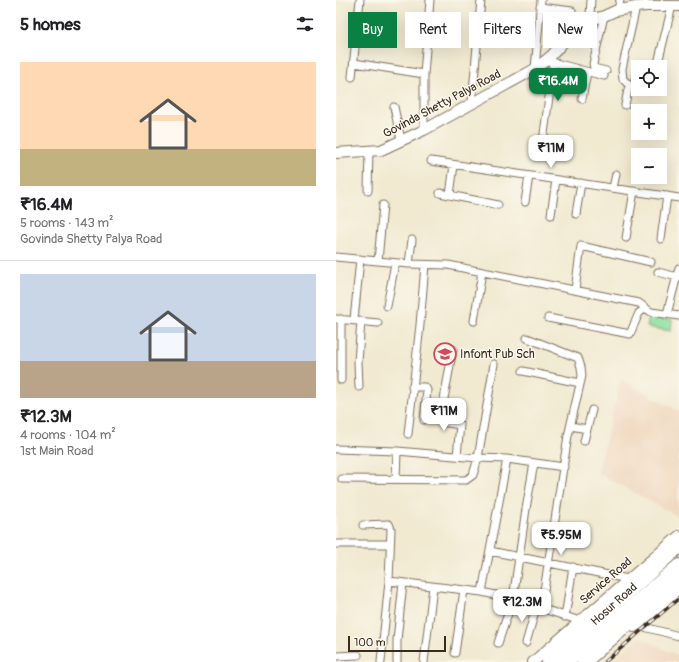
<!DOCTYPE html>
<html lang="en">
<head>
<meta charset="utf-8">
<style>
  :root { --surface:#fff; --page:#f6f6f6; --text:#202124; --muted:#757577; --line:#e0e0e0; --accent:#0b8043 }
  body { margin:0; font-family:Pangolin,sans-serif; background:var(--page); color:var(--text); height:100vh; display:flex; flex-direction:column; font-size:15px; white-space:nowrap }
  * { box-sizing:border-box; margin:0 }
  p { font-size:13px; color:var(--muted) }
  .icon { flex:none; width:22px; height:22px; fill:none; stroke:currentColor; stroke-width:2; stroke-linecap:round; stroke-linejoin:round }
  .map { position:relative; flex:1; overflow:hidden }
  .drawer { display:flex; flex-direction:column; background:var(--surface); width:336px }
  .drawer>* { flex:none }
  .top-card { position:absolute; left:12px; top:12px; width:271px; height:36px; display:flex; gap:8px }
  .tools { position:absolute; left:295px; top:60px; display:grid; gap:8px }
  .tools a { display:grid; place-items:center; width:36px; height:36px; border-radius:0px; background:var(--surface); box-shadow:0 4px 16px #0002; font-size:20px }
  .scale { position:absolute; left:12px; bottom:10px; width:98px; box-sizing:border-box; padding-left:4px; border:2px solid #3b2a1e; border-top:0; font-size:11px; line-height:14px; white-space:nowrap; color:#3b2a1e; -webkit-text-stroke:3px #fbf7ec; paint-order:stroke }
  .price { position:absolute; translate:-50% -34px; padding:0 9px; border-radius:8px; background:#fff; color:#222; font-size:13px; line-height:26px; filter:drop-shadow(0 1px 2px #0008) }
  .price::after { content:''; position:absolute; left:50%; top:24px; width:12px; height:9px; margin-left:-6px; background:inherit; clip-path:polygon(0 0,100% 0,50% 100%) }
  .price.active { background:var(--accent); color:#fff }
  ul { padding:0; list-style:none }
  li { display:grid; align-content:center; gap:8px; height:212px; padding:0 20px }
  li+li { border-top:1px solid var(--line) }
  li span { display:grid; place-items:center; height:124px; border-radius:0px; color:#555 }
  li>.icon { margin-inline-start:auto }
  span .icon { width:72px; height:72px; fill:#fffc; stroke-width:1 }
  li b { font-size:17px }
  h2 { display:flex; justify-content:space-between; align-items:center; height:48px; padding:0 20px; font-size:17px }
  .pill { padding:0 14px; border-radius:0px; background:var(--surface); box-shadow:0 4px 16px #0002; font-size:14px; line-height:36px }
  .pill.active { background:var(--accent); color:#fff }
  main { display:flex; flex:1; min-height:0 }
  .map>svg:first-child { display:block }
  .built { fill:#efd6bb }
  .green { fill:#8bde9f; stroke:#63845e }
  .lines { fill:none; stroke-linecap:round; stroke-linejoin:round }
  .street-casing { stroke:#7b6d5c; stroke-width:9 }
  .secondary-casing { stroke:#7b6d5c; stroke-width:12 }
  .highway-casing { stroke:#7b6d5c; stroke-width:16 }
  .street { stroke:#fff; stroke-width:7 }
  .secondary { stroke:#fff; stroke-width:10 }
  .highway { stroke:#fff; stroke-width:14 }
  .rail-casing { stroke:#3b2a1e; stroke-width:3.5 }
  .rail { stroke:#fbf7ec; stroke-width:2; stroke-dasharray:6; stroke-linecap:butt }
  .labels { text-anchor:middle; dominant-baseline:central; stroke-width:3; stroke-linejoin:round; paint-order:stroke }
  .street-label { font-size:12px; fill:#3b2a1e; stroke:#fbf7ec }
  .poi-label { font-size:12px; fill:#3b2a1e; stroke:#fbf7ec; text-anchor:start }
</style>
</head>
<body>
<main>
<section class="drawer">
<h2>5 homes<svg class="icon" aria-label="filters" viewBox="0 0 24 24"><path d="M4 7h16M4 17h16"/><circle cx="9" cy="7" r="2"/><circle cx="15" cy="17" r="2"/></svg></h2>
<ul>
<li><span style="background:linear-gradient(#ffd9b3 70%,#c2b280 0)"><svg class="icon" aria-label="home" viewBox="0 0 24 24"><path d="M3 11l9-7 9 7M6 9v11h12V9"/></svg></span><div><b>₹16.4M</b><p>5 rooms · 143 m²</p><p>Govinda Shetty Palya Road</p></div></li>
<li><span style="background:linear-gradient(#c9d6e8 70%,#b9a48a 0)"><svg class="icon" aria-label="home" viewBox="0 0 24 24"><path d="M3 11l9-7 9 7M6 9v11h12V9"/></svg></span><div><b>₹12.3M</b><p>4 rooms · 104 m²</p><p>1st Main Road</p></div></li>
</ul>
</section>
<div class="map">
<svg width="343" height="662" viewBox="0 0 343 662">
  <rect width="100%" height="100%" fill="#fbf7ec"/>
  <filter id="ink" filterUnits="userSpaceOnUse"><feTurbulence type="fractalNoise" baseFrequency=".025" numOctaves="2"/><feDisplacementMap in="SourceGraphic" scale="8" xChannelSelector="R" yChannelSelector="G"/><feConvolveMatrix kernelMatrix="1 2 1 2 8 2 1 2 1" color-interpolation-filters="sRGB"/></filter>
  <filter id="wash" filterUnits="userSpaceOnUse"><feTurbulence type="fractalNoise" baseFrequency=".012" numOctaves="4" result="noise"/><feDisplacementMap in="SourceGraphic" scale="16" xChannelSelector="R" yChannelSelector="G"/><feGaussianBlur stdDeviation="0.9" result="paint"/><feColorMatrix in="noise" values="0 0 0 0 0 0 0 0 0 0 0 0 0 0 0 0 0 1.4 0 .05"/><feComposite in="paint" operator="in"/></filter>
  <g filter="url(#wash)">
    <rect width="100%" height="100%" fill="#f1e9d0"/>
    <path class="built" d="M285 379 343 412V517L262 473Z
      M304 637 331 651 343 655V662H274Z"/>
    <path class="green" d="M313 316 336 320 335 331 311 327Z"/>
  </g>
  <g filter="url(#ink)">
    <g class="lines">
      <g class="street-casing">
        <path id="street" d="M204 7 236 11
          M282 10 284 0
          M268 16 257 64 258 68 270 71
          M251 21 254 15 255 0
          M216 62 268 76
          M18 63 88 74
          M321 67 336 6
          M199 69 205 0
          M16 77 24 0
          M299 78H302
          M246 99 251 72
          M136 103 145 0
          M289 105 293 85 287 79 286 69 300 7
          M58 107 65 140
          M88 130V74L94 0
          M206 148 217 68 215 56
          M95 161 343 198
          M277 188 280 174
          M32 191 33 151
          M104 193 162 205
          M114 195 118 165
          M189 202 193 176
          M240 214 245 183
          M215 215 220 180
          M290 238 298 191
          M325 239 331 196
          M0 257 73 264 112 265 303 303 315 312 343 316
          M42 261 47 205
          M73 264 76 240
          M322 272 341 277
          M239 290 245 246 315 262
          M51 306 59 263
          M331 314 343 268
          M212 318 294 334 303 313 310 308
          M0 319 42 323
          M18 320 24 259
          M138 321 146 272
          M191 338 242 358 245 367 246 376 232 436 205 610
          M187 371 244 383
          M5 380V319
          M23 387 22 362 25 321
          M76 387H89L91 390 88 420
          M89 409 106 410V422L124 425 121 456
          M106 410 117 349
          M235 426 251 429
          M72 434 84 325 89 265
          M248 441 256 410
          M0 449 61 451 142 458 171 459 228 467
          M6 479 130 480 137 475 142 458 158 364
          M60 479 61 451
          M27 525 53 524 55 529 53 581 45 662
          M0 544H54
          M154 551 292 579
          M53 581 146 592 177 599 244 621
          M146 592 171 459
          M229 617 237 567
          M300 625 343 636
          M162 643 177 599 190 509 198 463
          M190 643 200 608
          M119 653 128 590
          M0 656 22 655
          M61 662V640L67 583
          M88 662 97 587"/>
      </g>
      <g class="secondary-casing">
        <path id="secondary" d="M0 153 45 150 88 130 199 69 215 56 242 26 251 21 268 16 279 11 300 7 310 6H343
          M298 627 343 591
          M197 662 343 536"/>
      </g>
      <g class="highway-casing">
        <g id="highway">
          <path id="s1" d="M213 662 343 546"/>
          <path d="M231 662 343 566"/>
          <path d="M248 662 343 579"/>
        </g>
      </g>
      <use href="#street" class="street"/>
      <use href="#secondary" class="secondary"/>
      <use href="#highway" class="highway"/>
      <g class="rail-casing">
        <path id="rail" d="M269 662 343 598"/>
      </g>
      <use href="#rail" class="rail"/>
    </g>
  </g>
  <defs>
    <g id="school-ring" transform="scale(1.15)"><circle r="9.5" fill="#fbf7ec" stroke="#d1495b" stroke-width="1.5"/><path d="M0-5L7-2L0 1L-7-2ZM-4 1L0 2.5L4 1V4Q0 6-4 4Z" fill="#d1495b"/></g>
  </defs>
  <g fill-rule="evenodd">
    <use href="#school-ring" x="109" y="354"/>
  </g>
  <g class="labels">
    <g class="street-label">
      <text transform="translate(106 104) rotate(-28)">Govinda Shetty Palya Road</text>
      <text transform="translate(270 581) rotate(-41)">Service Road</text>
      <text stroke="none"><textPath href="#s1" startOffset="87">Hosur Road</textPath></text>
    </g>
    <g class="poi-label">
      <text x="124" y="354">Infont Pub Sch</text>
    </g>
  </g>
</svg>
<div class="tools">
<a><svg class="icon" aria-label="locate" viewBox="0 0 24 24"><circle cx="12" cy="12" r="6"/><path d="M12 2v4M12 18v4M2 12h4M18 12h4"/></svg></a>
<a>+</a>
<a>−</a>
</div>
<div class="scale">100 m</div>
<b class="price active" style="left:222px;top:102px">₹16.4M</b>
<b class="price" style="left:215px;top:169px">₹11M</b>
<b class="price" style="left:108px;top:432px">₹11M</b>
<b class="price" style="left:225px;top:556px">₹5.95M</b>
<b class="price" style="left:186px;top:623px">₹12.3M</b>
<div class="top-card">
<a class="pill active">Buy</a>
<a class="pill">Rent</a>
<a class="pill">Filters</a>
<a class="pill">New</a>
</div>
</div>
</main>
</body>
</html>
